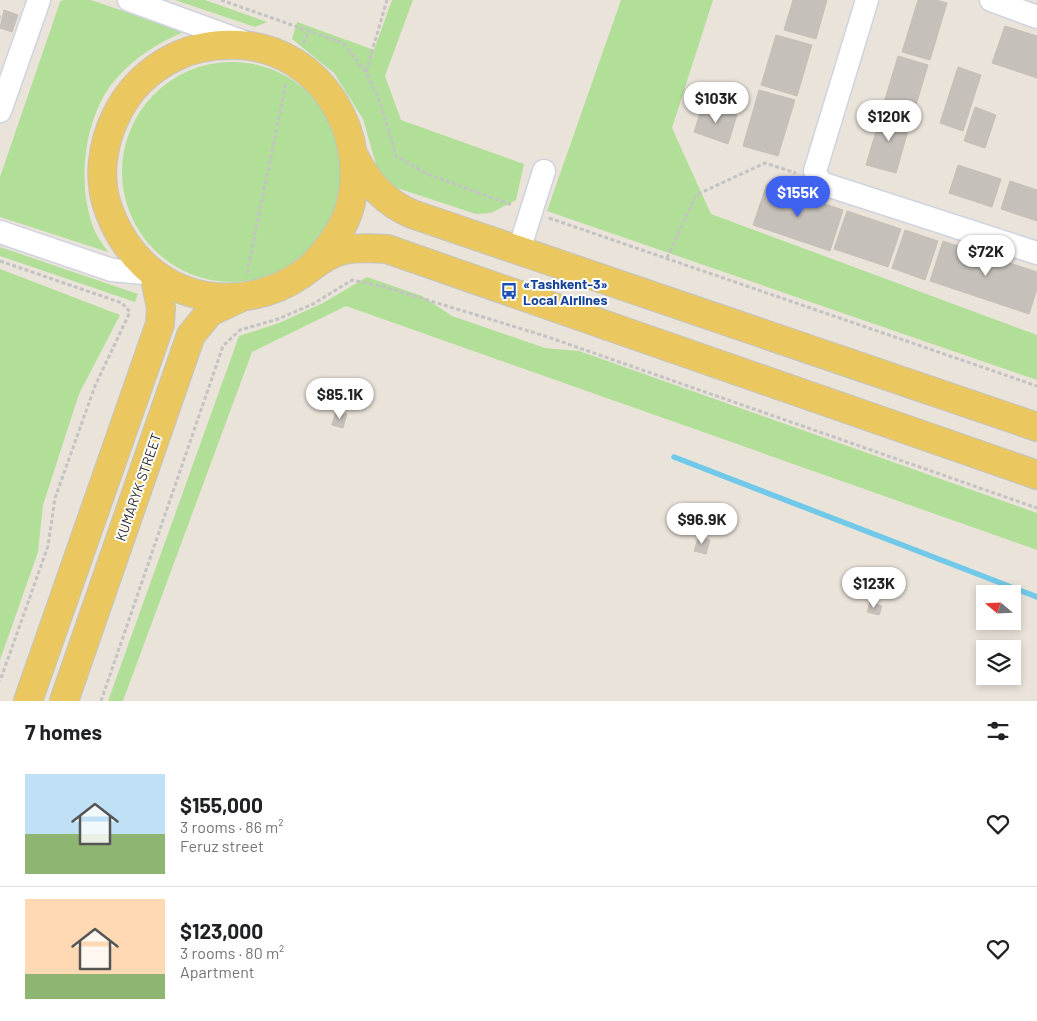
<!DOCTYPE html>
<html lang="en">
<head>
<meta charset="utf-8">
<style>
  :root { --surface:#fff; --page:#f2f2f2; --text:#202124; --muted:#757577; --line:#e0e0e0; --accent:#4062f1 }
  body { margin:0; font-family:Barlow,sans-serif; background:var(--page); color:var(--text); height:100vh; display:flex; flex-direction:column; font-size:19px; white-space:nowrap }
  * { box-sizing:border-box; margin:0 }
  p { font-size:16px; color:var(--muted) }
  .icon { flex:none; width:28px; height:28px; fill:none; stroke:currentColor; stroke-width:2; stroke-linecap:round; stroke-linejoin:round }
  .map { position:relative; height:701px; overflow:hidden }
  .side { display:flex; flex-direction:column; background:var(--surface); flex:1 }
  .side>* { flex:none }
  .needle { width:32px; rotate:289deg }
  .fabs { position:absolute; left:976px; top:585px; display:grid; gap:10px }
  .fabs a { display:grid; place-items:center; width:45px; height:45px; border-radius:0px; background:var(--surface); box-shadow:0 2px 8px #0003; font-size:25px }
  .price { position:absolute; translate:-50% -42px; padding:0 11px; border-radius:18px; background:#fff; color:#222; font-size:16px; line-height:32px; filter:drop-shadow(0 1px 2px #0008) }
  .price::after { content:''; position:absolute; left:50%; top:30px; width:15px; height:11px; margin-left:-8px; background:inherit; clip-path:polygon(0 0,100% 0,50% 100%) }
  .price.active { background:var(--accent); color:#fff }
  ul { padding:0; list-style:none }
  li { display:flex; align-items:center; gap:15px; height:125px; padding:0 25px }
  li+li { border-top:1px solid var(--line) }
  li span { display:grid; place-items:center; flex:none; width:140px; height:100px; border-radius:0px; color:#555 }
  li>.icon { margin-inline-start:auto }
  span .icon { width:60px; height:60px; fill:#fffc; stroke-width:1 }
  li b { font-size:21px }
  h2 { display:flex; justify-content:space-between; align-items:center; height:60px; padding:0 25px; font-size:21px }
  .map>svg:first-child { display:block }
  .green { fill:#b1df98 }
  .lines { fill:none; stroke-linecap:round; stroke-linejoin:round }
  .stream { stroke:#70c9e8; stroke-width:5.5 }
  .building { fill:#c5c0ba; stroke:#c5bfb4 }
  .minor-casing { stroke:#cfd3e0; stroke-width:25 }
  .major-casing { stroke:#c3c3c3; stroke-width:30 }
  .path { stroke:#c3c3c3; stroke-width:3; stroke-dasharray:4 2.5; stroke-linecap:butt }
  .minor { stroke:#fff; stroke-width:22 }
  .major { stroke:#eac85f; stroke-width:28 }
  .labels { text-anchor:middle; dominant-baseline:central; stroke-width:4; stroke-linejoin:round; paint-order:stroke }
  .transit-label { font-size:14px; font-weight:bold; fill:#164399; stroke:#fff; text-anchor:start }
  .street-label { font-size:14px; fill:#282828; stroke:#fff }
</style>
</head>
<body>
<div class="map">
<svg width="1037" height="701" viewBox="0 0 1037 701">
  <rect width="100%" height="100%" fill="#eae3da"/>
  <path class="green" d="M63 0H91L184 32C157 43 134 58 115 80 84 116 76 185 94 229 97 237 103 244 108 252L0 217V177L60 2Z
    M175 0H205L267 22 255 27Z
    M392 0H413L385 76 401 120 524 164 516 200 491 213 476 214 394 187 379 175 363 119 334 73 292 39 297 22 374 50Z
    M621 0H713L672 128 711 214 1037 335V380L547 211Z
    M122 172a110 110 0 1 1 220 0a110 110 0 1 1-220 0Z
    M0 247 138 294 135 302 0 256Z
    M0 269 120 315 79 394 43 505 38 552 0 660Z
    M367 277 422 296 452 316 545 348 579 351 1037 513V550L346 306 252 352 123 701H108L239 336 279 323 323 303Z"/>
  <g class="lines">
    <path class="stream" d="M674 457 1037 597"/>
  </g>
  <path class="building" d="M793 0H827L816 39 784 30Z
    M918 0H936L947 3 930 60 902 52Z
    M4 10 18 15 12 32 0 28Z
    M1005 26 1037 36V78L992 63Z
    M776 35 812 45 797 96 761 85Z
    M898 56 928 65 913 115 883 106Z
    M958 67 981 75 963 131 940 123Z
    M759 90 795 100 778 156 743 146Z
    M703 104 737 115 728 144 694 132Z
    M975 107 996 115 985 148 964 141Z
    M882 111 911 120 896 173 866 165Z
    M958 165 1001 179 992 207 949 193Z
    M1010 181 1037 190V221L1001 209Z
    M767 184 843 210 830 251 753 225Z
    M847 211 901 229 888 267 834 249Z
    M905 230 938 241 925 280 892 268Z
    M943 241 1037 272V289L1029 314 930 281Z
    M336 411 347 414 343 428 332 425Z
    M699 536 710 540 706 554 694 551Z
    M870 602 882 606 879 615 867 612Z"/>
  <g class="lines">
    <g class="minor-casing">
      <path id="minor" d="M129 0 244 42
        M867 0 815 171 818 179 824 184 1037 253
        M991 0 1037 17
        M0 111 39 0
        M0 232 112 270 154 274
        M519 250 544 171"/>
    </g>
    <g class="major-casing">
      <path id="major" d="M354 156C367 182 385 203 412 214L1037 427
        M314 264C328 249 341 233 348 213 373 138 322 49 239 45 217 44 195 47 175 57 150 69 129 89 117 114 102 143 97 180 109 211 125 254 160 289 207 296 238 301 272 294 299 276 314 266 326 254 344 250 358 247 373 248 387 249L1037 475
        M28 701 160 324 161 308 154 274
        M64 701 191 335 210 312 240 298"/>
    </g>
    <path class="path" d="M221 0 343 43 366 72 380 102 396 156 427 174 512 205
      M0 17H1
      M303 43 310 30
      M366 72 387 0
      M549 218 1037 386
      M667 258 696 195 765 163 796 173
      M0 261 122 303 130 312 95 386 55 498 48 546 0 681
      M247 273 286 83
      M101 701 223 346 240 330 278 319 313 304 352 280 385 287 545 336 1037 508"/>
    <use href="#minor" class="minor"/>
    <use href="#major" class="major"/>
  </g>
  <defs>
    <g id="bus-bare" transform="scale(1.35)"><path d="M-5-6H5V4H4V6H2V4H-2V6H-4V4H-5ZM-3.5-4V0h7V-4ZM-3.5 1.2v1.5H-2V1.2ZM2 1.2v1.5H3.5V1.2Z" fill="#1a4fb4" stroke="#fff" stroke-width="2.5" paint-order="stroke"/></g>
  </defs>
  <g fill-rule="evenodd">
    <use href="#bus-bare" x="509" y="291"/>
  </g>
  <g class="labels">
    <g class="transit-label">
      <text x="523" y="283">«Tashkent-3»<tspan x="523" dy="16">Local Airlines</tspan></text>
    </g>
    <g class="street-label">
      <text transform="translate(138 487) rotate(-71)">KUMARYK STREET</text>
    </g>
  </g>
</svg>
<div class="fabs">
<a><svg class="needle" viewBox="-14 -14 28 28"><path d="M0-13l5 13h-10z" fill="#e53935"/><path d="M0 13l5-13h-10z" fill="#757577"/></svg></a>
<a><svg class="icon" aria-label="layers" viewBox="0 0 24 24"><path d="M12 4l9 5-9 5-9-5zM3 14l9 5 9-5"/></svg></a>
</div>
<b class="price" style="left:716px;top:124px">$103K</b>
<b class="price" style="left:889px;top:142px">$120K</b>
<b class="price active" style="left:798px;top:218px">$155K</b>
<b class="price" style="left:986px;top:277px">$72K</b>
<b class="price" style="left:340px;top:420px">$85.1K</b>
<b class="price" style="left:702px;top:545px">$96.9K</b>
<b class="price" style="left:874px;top:609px">$123K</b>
</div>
<section class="side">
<h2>7 homes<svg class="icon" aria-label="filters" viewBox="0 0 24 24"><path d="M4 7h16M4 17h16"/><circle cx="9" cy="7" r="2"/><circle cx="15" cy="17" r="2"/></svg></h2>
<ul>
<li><span style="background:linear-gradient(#bfe0f5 60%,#8fb573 0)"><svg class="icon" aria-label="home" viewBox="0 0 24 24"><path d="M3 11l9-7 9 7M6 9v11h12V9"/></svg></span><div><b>$155,000</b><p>3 rooms · 86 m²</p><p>Feruz street</p></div><svg class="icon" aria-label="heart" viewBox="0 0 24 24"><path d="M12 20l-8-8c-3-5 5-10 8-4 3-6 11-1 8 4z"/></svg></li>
<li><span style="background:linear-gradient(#ffd9b3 75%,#8fb573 0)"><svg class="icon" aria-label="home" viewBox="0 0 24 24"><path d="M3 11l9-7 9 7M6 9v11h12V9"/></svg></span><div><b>$123,000</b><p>3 rooms · 80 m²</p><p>Apartment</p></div><svg class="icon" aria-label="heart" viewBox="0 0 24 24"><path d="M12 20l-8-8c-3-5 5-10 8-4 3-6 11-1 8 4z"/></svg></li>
</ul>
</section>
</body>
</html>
